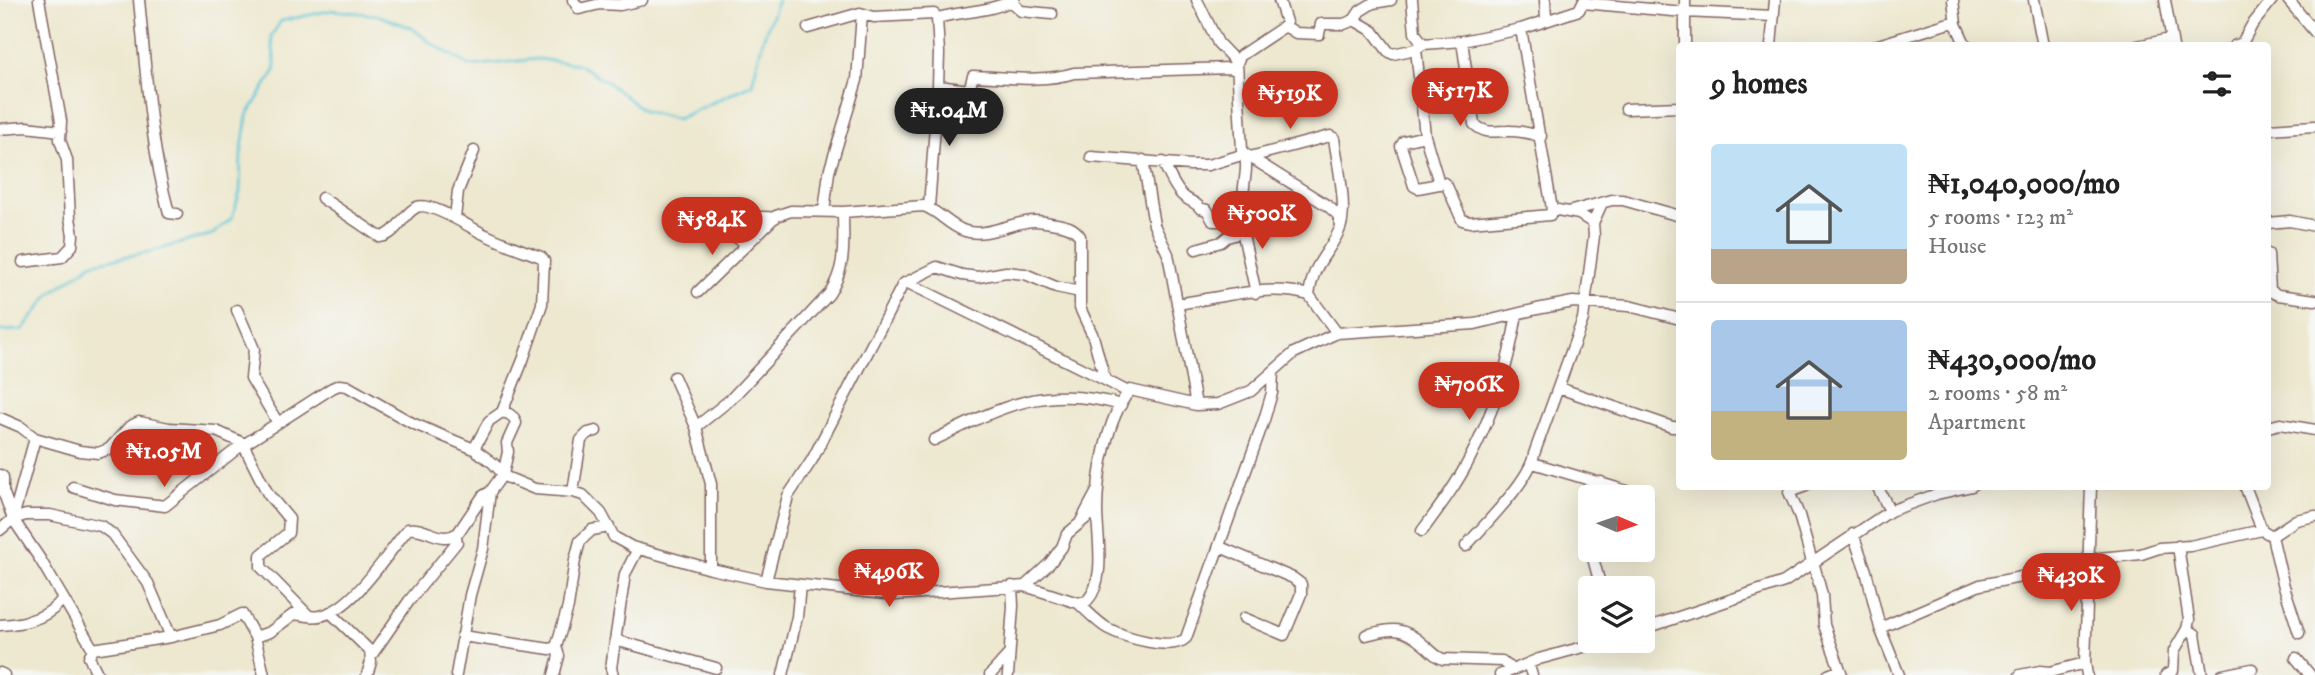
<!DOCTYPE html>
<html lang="en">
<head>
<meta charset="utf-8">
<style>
  :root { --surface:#fff; --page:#f2f2f2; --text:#222; --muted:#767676; --line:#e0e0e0; --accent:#c8321e }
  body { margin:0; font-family:"IM FELL DW Pica",serif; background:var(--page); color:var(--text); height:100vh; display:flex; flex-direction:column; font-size:26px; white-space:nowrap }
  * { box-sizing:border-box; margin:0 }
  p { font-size:23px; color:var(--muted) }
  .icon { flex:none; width:38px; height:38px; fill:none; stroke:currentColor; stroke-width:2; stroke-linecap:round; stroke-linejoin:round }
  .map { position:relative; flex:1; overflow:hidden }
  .drawer { position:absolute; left:1676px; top:42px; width:595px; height:448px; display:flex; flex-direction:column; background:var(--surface); border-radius:7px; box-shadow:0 7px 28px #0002 }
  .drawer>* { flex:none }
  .needle { width:46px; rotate:92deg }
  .tools { position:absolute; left:1578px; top:485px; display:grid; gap:14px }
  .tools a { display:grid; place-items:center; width:77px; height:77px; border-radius:7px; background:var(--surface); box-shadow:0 7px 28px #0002; font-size:35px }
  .price { position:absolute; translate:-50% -60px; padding:0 16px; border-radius:24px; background:var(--accent); color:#fff; font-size:23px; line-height:46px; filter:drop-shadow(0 2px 4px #0008) }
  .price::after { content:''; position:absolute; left:50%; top:42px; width:21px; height:16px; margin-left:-10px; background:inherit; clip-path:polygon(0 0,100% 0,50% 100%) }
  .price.selected { background:#222; color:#fff }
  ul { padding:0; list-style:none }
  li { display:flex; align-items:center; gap:21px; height:175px; padding:0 35px }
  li+li { border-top:2px solid var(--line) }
  li span { display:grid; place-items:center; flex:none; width:196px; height:140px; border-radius:7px; color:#555 }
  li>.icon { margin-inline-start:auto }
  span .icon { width:84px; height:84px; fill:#fffc; stroke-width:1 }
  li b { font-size:30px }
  h2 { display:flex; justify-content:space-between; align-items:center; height:84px; padding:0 35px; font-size:30px }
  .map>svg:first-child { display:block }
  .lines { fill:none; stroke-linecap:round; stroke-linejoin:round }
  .stream { stroke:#5cc5d8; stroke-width:2.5 }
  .minor-casing { stroke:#836564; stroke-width:13 }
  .minor { stroke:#fff; stroke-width:10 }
</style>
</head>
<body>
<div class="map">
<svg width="2315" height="675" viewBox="0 0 2315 675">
  <rect width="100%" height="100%" fill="#f6f6f2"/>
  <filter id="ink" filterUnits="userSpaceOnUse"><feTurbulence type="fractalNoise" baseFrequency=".0143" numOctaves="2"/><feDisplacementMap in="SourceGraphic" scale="14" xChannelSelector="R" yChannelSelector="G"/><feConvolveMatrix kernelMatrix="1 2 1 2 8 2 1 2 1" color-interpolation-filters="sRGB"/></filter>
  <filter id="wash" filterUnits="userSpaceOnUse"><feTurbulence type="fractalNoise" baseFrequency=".00686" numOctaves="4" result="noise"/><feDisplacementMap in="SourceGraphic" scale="28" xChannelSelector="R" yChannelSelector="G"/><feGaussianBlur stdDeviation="1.57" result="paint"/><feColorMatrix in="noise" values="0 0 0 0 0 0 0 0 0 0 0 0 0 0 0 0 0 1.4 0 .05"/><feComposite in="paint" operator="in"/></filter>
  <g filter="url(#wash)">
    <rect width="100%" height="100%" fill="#ede8cf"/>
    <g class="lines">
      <path class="stream" d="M0 331 22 330 51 293 93 263 153 251 213 234 232 218 240 192 241 154 247 116 276 69 271 36 281 21 333 10 377 15 412 28 431 43 470 66 538 59 578 64 607 82 644 111 677 119 752 84 764 36 778 0"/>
    </g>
  </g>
  <g filter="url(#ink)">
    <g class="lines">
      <g class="minor-casing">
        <path id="minor" d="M139 0C146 71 150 144 169 213L177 214
          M573 0 579 9 600 4 620 5 642 0
          M1197 0 1218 43 1237 63
          M1279 0 1286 22 1285 26 1296 33 1319 34 1321 24H1344L1354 20 1360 11 1373 3 1391 0
          M1412 0 1415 33 1423 44
          M1545 0 1546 19
          M1953 0 1956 24
          M2034 0 2043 46
          M2165 0 2173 46
          M2288 0 2315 32
          M1011 2 1021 11 1052 14
          M1583 3 1684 12 1774 16
          M937 18C963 11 989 12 1014 0
          M1354 20 1373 31 1388 51 1393 54 1416 49 1423 44 1462 41 1521 29 1579 10 1584 0
          M808 28 860 13 874 17 934 14 937 18 939 53 938 86 929 207
          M1462 41 1474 124C1487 136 1496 130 1512 131 1521 131 1531 134 1541 136
          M1685 46V0
          M1771 46 1775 0
          M1875 46 1949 23 1956 24 1966 46
          M2137 46 2170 39
          M2234 46 2242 43 2252 25 2272 0
          M1416 49 1425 136 1439 183
          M938 86 969 90 973 76C1007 77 1041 83 1074 73L1230 68 1236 70
          M1626 109 1680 107
          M0 129 26 127 61 131
          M2268 129 2315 126
          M1425 136 1404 141 1401 146 1414 186 1418 188 1444 183 1447 186 1462 220 1470 222 1550 215 1552 209 1521 29
          M1091 157 1190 165H1208L1245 154 1328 206 1338 215 1340 222
          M1250 157 1330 136 1334 138C1337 162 1349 210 1339 231 1326 258 1314 261 1309 295L1337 333
          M1143 160 1154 225 1168 254 1196 405
          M1163 162C1168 172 1173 185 1181 194 1187 201 1195 201 1200 208L1207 210 1213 221H1240
          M322 198 380 237C396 236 403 213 417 207 431 201 472 229 486 235 504 244 523 250 541 257L544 261 542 304 523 360 502 412 489 421 474 449
          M1552 209 1579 214 1593 223
          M824 211 829 172 857 80 862 14
          M1568 212 1612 200H1623L1680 216
          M455 218 458 191 474 151
          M1240 221 1256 293
          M711 222 732 227C746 218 758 215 775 218
          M2268 223 2290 221 2315 226
          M718 226 747 244
          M1196 249 1221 242 1227 237 1234 235 1242 214 1247 208C1237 190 1253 169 1242 150L1237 63 1240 56 1285 26
          M2268 254 2270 291 2278 295 2315 300
          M23 262 62 257 72 246 73 235 70 218 67 160 60 140 61 121 39 0
          M906 282 1105 380
          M698 292 776 216 791 211 843 212 923 206C938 210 949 226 965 231 987 238 1013 221 1035 221 1042 221 1050 223 1057 224 1067 226 1073 227 1080 236V308L1093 336 1105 380 1128 392
          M1177 304C1218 298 1268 283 1309 295
          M237 310 254 349 251 378 278 423
          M674 377 696 427 711 484V569
          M1559 388 1672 427H1680
          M0 418 21 427 35 438 80 451 98 453 109 449 129 427 139 422 169 428 216 431 245 444 332 388 339 385 347 386 412 423 474 449 493 463 506 477 535 489 573 492 583 495 601 513 614 537 632 547 711 569 766 581 894 595 1025 586 1078 603 1087 601C1107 579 1097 538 1097 510 1097 475 1107 418 1130 390L1196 405 1218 404 1251 391 1294 353 1337 333 1475 324 1537 309 1573 302 1629 306 1680 319
          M696 427 731 399 829 294C847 266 843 244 843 212
          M2268 427 2280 424 2315 430
          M934 440C1000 407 1046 383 1121 405
          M1533 463 1647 497
          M0 475 3 477V491L13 519 40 559 93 649
          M1806 486 1789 492 1799 515 1812 562
          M1877 486 1890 511
          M2245 486 2262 530 2272 536 2283 583 2299 633
          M73 487 115 500 165 506 243 444 268 494 289 519 288 533 261 555V567L309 616C346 623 387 553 408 529 427 526 440 545 458 533L483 496 490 492
          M573 492 581 440 588 433 596 431
          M1599 497 1601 482
          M13 518 35 438
          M1081 521 1097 491
          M0 530 13 519 26 515H50L101 526 112 534 148 583 171 637 220 625 242 614 255 637 270 632 294 614 308 616
          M1422 531C1439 508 1457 484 1470 458 1493 414 1509 362 1517 314
          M1853 534 1866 571 1880 628 1899 675
          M2272 536 2296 520 2315 516
          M1466 546C1484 525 1531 479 1534 454L1583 319 1594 236 1593 223 1602 203
          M2178 546 2189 620 2187 629 2195 634 2202 675
          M1220 547 1293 578 1301 584V594L1284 635 1244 618
          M1594 550 1593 558 1601 588
          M1813 561 1822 595 1824 625 1842 675
          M766 581 788 496 812 460 903 284 937 267 962 275 978 277 1006 272 1025 274 1056 287 1080 292
          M1025 586 1050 563 1062 547 1067 534 1097 509
          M1078 603C1087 611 1097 622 1107 628 1124 637 1172 652 1186 638L1264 420 1272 393 1273 372
          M330 612 370 651 371 662 367 675
          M0 625C24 624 50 618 63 598
          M1880 628 1980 585 2087 564 2099 558 2141 554 2159 548 2190 546 2262 530
          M1643 629 1784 582 1890 511 1937 494 1972 486
          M1366 635C1392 628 1403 626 1424 645 1431 650 1434 656 1443 659L1502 661 1512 670
          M462 636 550 649 556 647
          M255 637 264 675
          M615 640 716 668
          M93 649 171 637
          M93 649 89 657 98 675
          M371 656 409 601 457 542 455 535
          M2296 658 2310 675
          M1528 664 1532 675
          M0 673 4 675
          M456 675 470 595 483 549 490 492 503 474 508 452 507 443 516 423 514 418 509 414 502 412
          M554 675 559 656 556 647 568 607 575 560 580 541 592 530 609 527
          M613 675 611 668 625 574 638 549
          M783 675 797 617 800 585
          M990 675 1009 654
          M1008 675 1013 606 1012 586
          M1500 675 1539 659 1609 640
          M1828 675 1840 670
          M2020 675 2040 671 2050 672 2085 663
          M2087 675 2085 663 2091 486
          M2166 675 2173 671 2174 651 2187 629
          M2222 675 2252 669"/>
      </g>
      <use href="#minor" class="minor"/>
    </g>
  </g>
</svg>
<div class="tools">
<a><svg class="needle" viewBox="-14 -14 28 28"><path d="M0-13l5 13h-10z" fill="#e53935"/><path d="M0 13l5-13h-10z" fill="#767676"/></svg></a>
<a><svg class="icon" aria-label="layers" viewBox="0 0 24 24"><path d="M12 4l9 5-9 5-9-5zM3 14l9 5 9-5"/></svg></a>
</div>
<b class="price" style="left:1460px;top:128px">₦517K</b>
<b class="price" style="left:1290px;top:131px">₦519K</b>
<b class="price selected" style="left:949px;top:148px">₦1.04M</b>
<b class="price" style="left:1262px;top:251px">₦500K</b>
<b class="price" style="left:712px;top:257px">₦584K</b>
<b class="price" style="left:1469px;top:422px">₦706K</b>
<b class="price" style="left:164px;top:489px">₦1.05M</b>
<b class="price" style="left:889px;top:609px">₦496K</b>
<b class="price" style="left:2071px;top:613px">₦430K</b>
<section class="drawer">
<h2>9 homes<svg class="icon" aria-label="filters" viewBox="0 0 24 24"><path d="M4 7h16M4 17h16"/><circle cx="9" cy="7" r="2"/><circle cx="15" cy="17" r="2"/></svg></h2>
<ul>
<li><span style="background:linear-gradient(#bfe0f5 75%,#b9a48a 0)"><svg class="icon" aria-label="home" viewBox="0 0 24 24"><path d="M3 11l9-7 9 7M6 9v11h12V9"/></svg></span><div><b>₦1,040,000/mo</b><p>5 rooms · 123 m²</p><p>House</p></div></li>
<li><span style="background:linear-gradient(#a9c7e8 65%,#c2b280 0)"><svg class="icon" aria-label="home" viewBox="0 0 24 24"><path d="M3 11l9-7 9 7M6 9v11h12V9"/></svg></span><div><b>₦430,000/mo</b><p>2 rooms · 58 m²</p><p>Apartment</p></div></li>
</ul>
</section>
</div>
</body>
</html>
